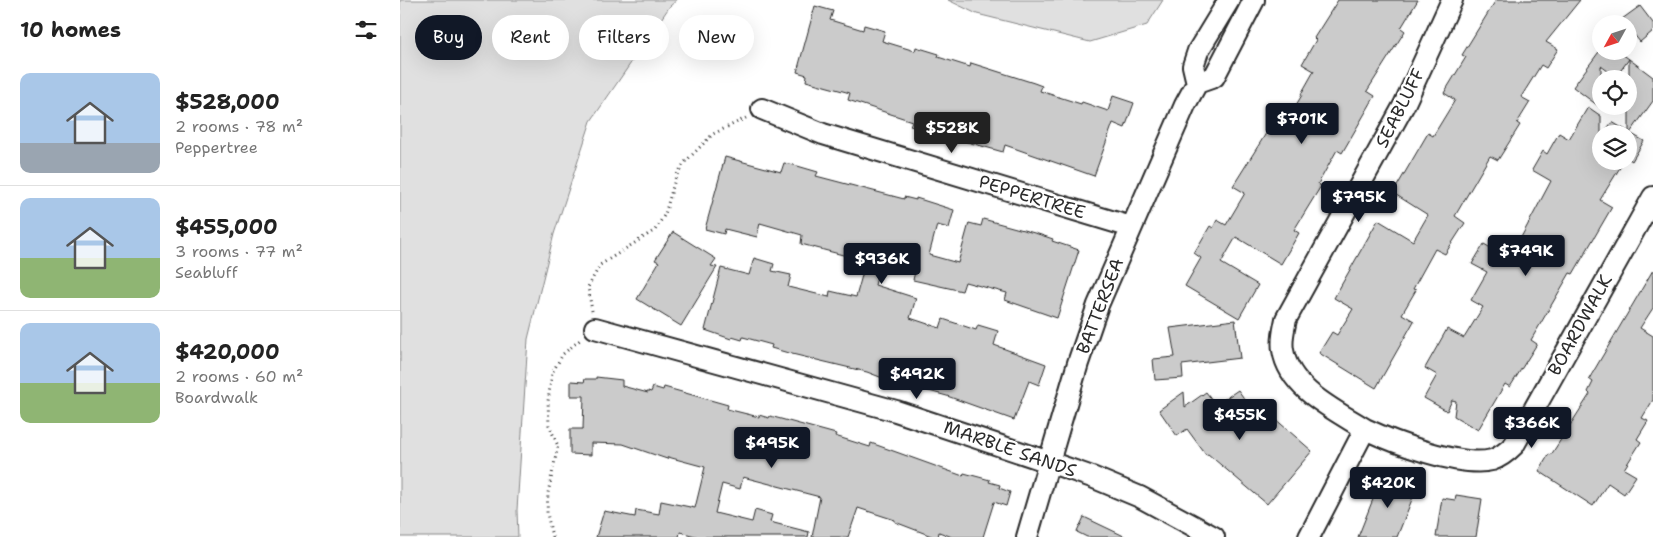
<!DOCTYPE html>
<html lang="en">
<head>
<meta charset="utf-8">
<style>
  :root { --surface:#fff; --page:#f2f2f2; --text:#222; --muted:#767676; --line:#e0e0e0; --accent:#111827 }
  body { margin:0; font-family:"Shantell Sans",sans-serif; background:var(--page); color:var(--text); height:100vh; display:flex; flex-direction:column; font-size:19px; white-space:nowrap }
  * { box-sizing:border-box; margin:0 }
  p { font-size:16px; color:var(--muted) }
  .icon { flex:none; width:28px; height:28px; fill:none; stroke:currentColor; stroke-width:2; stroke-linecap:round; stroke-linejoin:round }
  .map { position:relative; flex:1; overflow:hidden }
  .sheet { display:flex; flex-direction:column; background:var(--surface); width:400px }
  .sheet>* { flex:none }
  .guide { position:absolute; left:15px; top:15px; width:475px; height:45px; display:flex; gap:10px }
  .needle { width:32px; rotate:230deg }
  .tools { position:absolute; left:1192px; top:15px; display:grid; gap:10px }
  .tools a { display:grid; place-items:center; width:45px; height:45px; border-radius:50%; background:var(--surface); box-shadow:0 5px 20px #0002; font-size:25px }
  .price { position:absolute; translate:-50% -42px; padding:0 11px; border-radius:5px; background:var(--accent); color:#fff; font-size:16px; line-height:32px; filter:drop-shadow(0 1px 2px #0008) }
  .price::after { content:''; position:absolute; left:50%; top:30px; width:15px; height:11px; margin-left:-8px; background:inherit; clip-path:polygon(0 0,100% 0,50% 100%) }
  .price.on { background:#222; color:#fff }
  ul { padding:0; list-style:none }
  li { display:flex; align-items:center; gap:15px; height:125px; padding:0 20px }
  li+li { border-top:1px solid var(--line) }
  li span { display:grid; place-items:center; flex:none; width:140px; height:100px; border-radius:10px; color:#555 }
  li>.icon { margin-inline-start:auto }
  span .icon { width:60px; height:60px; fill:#fffc; stroke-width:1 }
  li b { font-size:21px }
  h2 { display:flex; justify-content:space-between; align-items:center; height:60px; padding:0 20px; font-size:21px }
  .pill { padding:0 18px; border-radius:22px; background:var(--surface); box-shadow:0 5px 20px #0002; font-size:18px; line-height:45px }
  .pill.on { background:var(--accent); color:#fff }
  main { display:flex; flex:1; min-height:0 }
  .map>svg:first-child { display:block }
  .green { fill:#e0e0e0; stroke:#868686 }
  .building { fill:#cbcbcb; stroke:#2b2b2b }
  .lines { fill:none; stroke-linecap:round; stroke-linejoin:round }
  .minor-casing { stroke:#2b2b2b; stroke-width:24 }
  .path { stroke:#2b2b2b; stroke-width:3; stroke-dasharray:1 4; stroke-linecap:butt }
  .minor { stroke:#fff; stroke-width:20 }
  .labels { text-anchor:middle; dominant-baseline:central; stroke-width:4.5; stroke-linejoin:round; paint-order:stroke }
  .street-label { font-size:18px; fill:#2b2b2b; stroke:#fff }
</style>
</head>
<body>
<main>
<section class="sheet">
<h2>10 homes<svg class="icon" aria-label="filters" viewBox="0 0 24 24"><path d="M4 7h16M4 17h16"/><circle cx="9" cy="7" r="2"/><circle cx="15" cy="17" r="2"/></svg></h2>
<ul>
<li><span style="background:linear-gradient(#a9c7e8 70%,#9aa5b1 0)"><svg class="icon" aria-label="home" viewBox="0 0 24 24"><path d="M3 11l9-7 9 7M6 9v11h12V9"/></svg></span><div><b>$528,000</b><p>2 rooms · 78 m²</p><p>Peppertree</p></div></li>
<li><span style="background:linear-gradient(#a9c7e8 60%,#8fb573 0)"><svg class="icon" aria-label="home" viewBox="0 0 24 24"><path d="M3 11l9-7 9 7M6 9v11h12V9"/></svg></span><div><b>$455,000</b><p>3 rooms · 77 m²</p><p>Seabluff</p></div></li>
<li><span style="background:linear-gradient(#a9c7e8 60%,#8fb573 0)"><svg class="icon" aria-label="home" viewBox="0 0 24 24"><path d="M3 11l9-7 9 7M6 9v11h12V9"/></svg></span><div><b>$420,000</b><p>2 rooms · 60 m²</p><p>Boardwalk</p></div></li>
</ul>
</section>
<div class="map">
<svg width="1253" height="537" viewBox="0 0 1253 537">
  <rect width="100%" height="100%" fill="#fff"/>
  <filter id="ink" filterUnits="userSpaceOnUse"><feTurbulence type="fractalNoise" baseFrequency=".02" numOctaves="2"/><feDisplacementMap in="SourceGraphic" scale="10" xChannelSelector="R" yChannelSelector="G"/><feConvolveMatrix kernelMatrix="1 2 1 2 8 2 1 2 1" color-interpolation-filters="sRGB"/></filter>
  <g filter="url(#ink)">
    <path class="green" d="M0 0H277L270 6 191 121 154 234 128 339 117 510 118 537H0Z
      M548 0H763L747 25 690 42 577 14Z"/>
    <path class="building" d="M938 0H1018L1001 28 1005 31 967 91 975 96 942 153 937 150 918 184 921 186 894 230 899 233 881 264 836 237 821 263 858 285 839 318 785 286 801 258 794 253 810 226 813 228 817 220 826 225 845 193 833 186 870 127 880 132 902 95 901 94 914 71 902 64 916 40 914 38Z
      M1096 0H1180L1146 42 1158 49 1146 68 1141 65 1121 97 1130 102 1117 123 1120 125 1098 160 1090 156 1055 216 1065 223 1045 254 1035 249 1013 289 1016 290 1002 314 1014 321 976 388 919 353 932 332 937 335 953 309 934 298 978 220 1013 241 1028 215 993 193 1028 133 1033 136 1055 100 1044 93 1066 57 1062 55Z
      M415 6 433 11 430 20 463 30 464 25 485 31 482 41 515 51 516 47 539 54 538 57 570 67 571 63 634 83 642 86 640 91 681 104 682 102 708 111 713 96 734 103 725 128 713 123 694 176 605 145 603 152 510 126 512 121 448 100 450 93 406 81 407 75 397 72Z
      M1240 6 1253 23V31L1240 42 1229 28V24H1226L1222 19Z
      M1201 49V51H1218L1229 59 1216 77 1201 66V108L1173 87Z
      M1229 59 1253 77V101L1230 133 1244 141 1232 161 1229 159V134H1203L1212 122 1229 132V99L1235 91 1229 87Z
      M1188 107 1201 116V161H1224L1200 200 1212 207 1173 274 1170 273 1131 340 1137 344 1110 387 1105 384 1078 430 1054 416 1056 401 1052 400 1047 411 1024 398 1037 375 1025 368 1047 329 1064 338 1083 307 1071 300 1087 272 1072 264 1084 244 1101 254 1109 241 1117 245 1151 181 1132 170 1143 151 1147 154 1159 133 1169 139Z
      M325 157 381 172 384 163 394 165 418 172 416 176 504 199V197L516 200V198L554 210 549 228 537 225 529 255 558 263 569 223 581 226 583 219 638 234 653 239 652 241 679 250 657 318 605 300 607 293 565 282 562 291 513 280 516 267 482 258 475 285 516 298 510 318 540 328 543 319 576 330 578 325 598 331 594 345 646 364 639 385 629 381 614 420 547 396 507 385 506 387 467 372 392 354 371 348 372 345 343 337 342 340 332 337 331 339 305 330 321 268 349 275 354 258 374 264 372 271 391 275 388 287 429 297 430 291 456 297 466 261 401 244 402 235 360 223 357 237 325 229 324 234 305 229Z
      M273 232 316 259 311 266 317 267 281 326 237 299 259 262 255 260Z
      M1253 270V308L1240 328 1253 336V400L1242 418 1248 421 1237 439 1241 442 1224 469 1236 476 1224 494 1208 483 1193 506 1139 471 1149 454 1151 455 1190 394 1188 392 1193 382 1189 379Z
      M835 320 840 358 782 365 783 378 755 380 753 359 775 357 770 328Z
      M196 377 222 380V386L248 393V391L251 392 253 387 263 390 264 387 328 405 327 409 359 417V415L369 418 370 416 436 434 435 436 470 447 471 443 563 476 564 473 590 480 589 482 600 485 599 488 610 492 606 506 594 502 583 537H552L539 532 538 537H534L495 522V520L458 508 448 537H412L420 497 343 477 340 489 322 484 315 513 352 522 355 510 372 515 370 522 409 532 408 537H299L280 532 279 537H196L204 511 235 517 236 510 259 514 261 501 295 508 305 467 268 457 267 459 223 444 191 443V455L170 454V429H183L184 396H171V381L184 382 185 379H196Z
      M838 390 864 426 873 417 912 451 867 504 808 454 806 455 787 429 777 436 759 410 784 392 785 407 806 392 816 405Z
      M983 474 1017 487 997 537H958Z
      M1056 495 1082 499 1076 537H1036L1042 498 1055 500Z
      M684 517 726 537H687L677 532Z"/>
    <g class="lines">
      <g class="minor-casing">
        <path id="minor" d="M797 83 793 66 798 51 829 0
          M362 109 423 134 731 227
          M195 328 496 411 649 462 692 477 740 497 814 537
          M965 429C935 410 889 389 883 350 881 339 884 330 886 319L1004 105 1052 0
          M627 537 678 363 698 305 785 105 797 83 814 77 854 0
          M909 537 965 429C993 442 1061 468 1092 460 1101 457 1108 451 1114 445L1253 197"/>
      </g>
      <path class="path" d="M192 311 188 287 200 265 255 230 265 214 276 176 285 162 313 134 346 118
        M152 537 147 513 148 493 158 446 149 425 148 401 152 373 163 354 180 340"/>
      <use href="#minor" class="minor"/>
    </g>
  </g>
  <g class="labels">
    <g class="street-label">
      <text transform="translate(1000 108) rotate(-63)">SEABLUFF</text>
      <text transform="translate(632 197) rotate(17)">PEPPERTREE</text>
      <text transform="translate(700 306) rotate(-69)">BATTERSEA</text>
      <text transform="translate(1180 325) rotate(-61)">BOARDWALK</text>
      <text transform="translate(610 449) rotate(19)">MARBLE SANDS</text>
    </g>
  </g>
</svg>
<div class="tools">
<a><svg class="needle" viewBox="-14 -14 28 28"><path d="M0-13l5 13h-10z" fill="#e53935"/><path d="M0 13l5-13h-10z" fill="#767676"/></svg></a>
<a><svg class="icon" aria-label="locate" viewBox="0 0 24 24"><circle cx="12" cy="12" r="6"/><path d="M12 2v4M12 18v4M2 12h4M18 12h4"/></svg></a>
<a><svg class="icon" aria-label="layers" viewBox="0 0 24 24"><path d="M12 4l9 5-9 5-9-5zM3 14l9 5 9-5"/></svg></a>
</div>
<b class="price" style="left:902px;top:145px">$701K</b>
<b class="price on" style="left:552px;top:154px">$528K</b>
<b class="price" style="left:959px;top:223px">$795K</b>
<b class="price" style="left:1126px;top:277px">$749K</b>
<b class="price" style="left:482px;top:285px">$936K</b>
<b class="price" style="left:517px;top:400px">$492K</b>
<b class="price" style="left:840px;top:441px">$455K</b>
<b class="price" style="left:1132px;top:449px">$366K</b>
<b class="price" style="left:372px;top:469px">$495K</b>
<b class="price" style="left:988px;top:509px">$420K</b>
<div class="guide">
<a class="pill on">Buy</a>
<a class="pill">Rent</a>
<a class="pill">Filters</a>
<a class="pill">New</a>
</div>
</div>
</main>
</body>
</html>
